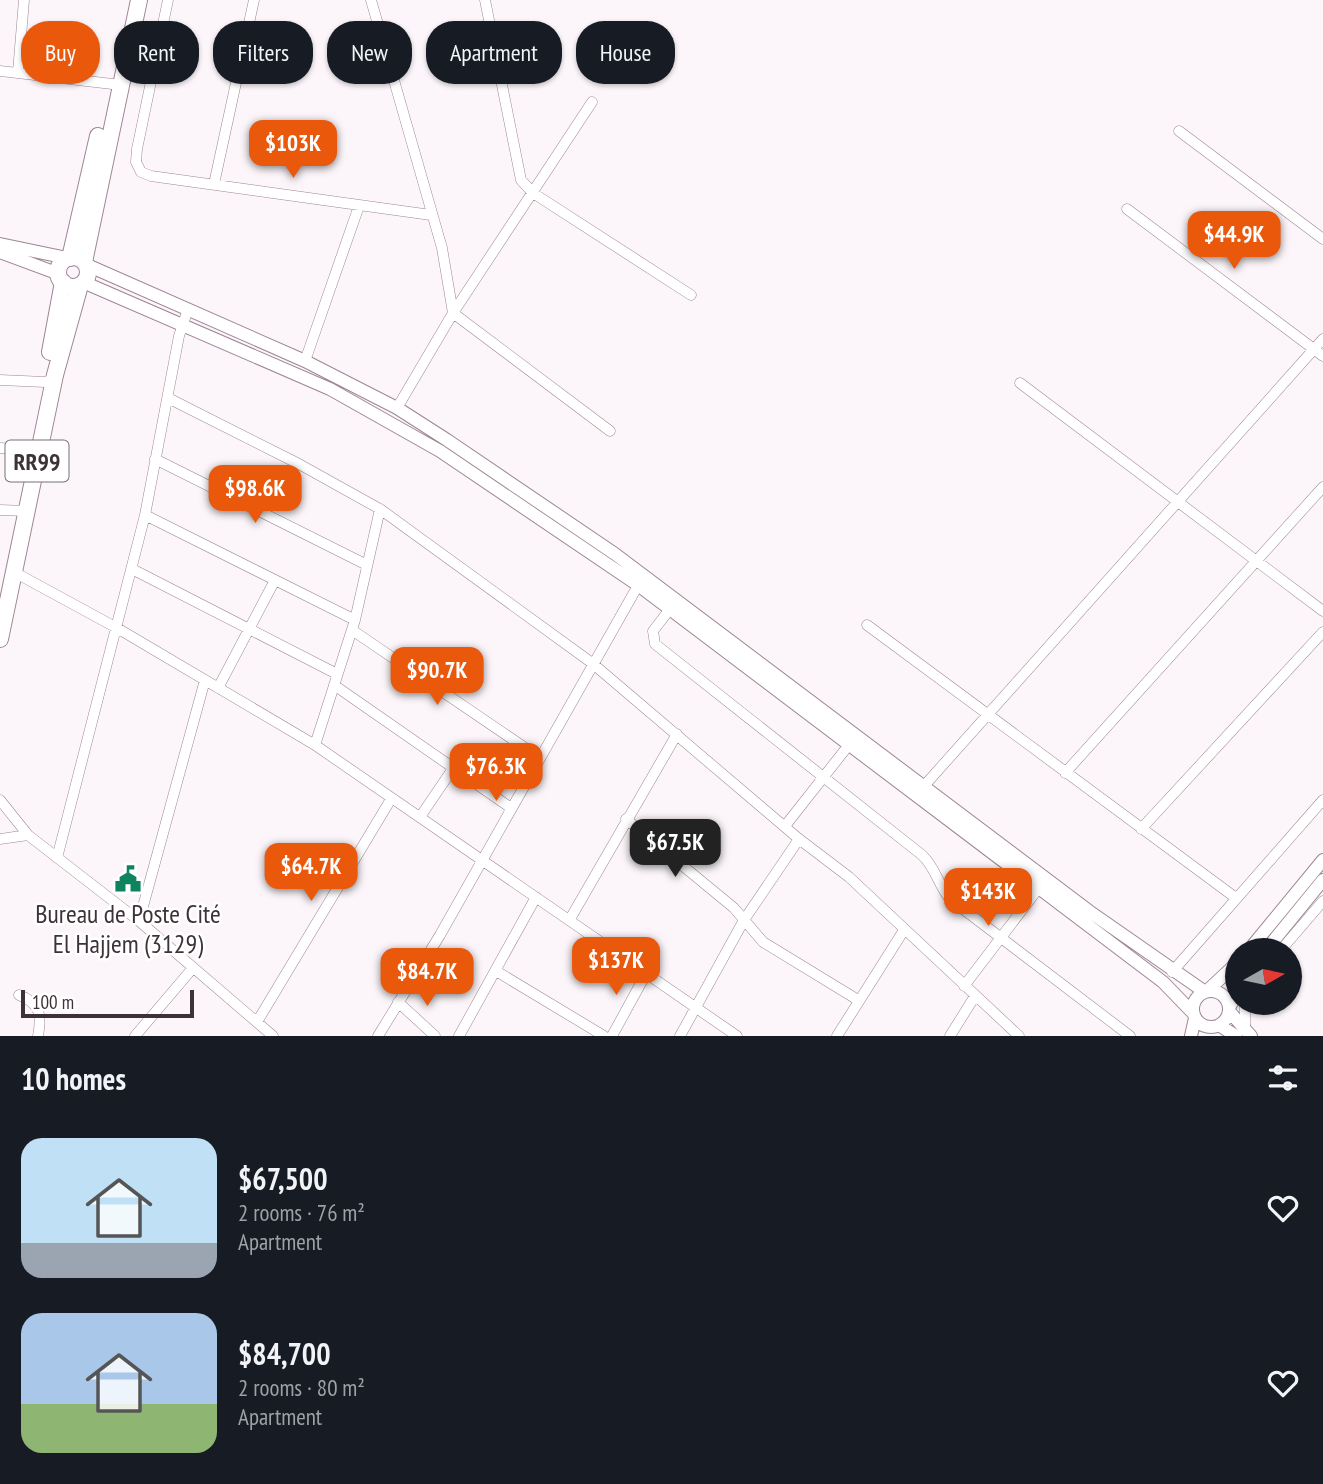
<!DOCTYPE html>
<html lang="en">
<head>
<meta charset="utf-8">
<style>
  :root { --surface:#171b24; --page:#242831; --text:#f1f3f6; --muted:#9ea1a6; --accent:#ea580c }
  body { margin:0; font-family:"PT Sans Narrow",sans-serif; background:var(--page); color:var(--text); height:100vh; display:flex; flex-direction:column; font-size:26px; white-space:nowrap }
  * { box-sizing:border-box; margin:0 }
  p { font-size:23px; color:var(--muted) }
  .icon { flex:none; width:38px; height:38px; fill:none; stroke:currentColor; stroke-width:2; stroke-linecap:round; stroke-linejoin:round }
  .map { position:relative; height:1036px; overflow:hidden }
  .sheet { display:flex; flex-direction:column; background:var(--surface); flex:1 }
  .sheet>* { flex:none }
  .banner { position:absolute; left:21px; top:21px; width:700px; height:63px; display:flex; gap:14px }
  .needle { width:46px; rotate:81deg }
  .buttons { position:absolute; left:1225px; top:938px; display:grid; gap:14px }
  .buttons a { display:grid; place-items:center; width:77px; height:77px; border-radius:50%; background:var(--surface); box-shadow:0 2px 5px #0004; font-size:35px }
  .scale { position:absolute; left:21px; bottom:18px; width:173px; box-sizing:border-box; padding-left:7px; border:4px solid #3c3238; border-top:0; font-size:19px; line-height:24px; white-space:nowrap; color:#3c3238; -webkit-text-stroke:5px #fff; paint-order:stroke }
  .price { position:absolute; translate:-50% -60px; padding:0 16px; border-radius:14px; background:var(--accent); color:#fff; font-size:23px; line-height:46px; filter:drop-shadow(0 2px 4px #0008) }
  .price::after { content:''; position:absolute; left:50%; top:42px; width:21px; height:16px; margin-left:-10px; background:inherit; clip-path:polygon(0 0,100% 0,50% 100%) }
  .price.current { background:#222; color:#fff }
  ul { padding:0; list-style:none }
  li { display:flex; align-items:center; gap:21px; height:175px; padding:0 21px }
  li span { display:grid; place-items:center; flex:none; width:196px; height:140px; border-radius:21px; color:#555 }
  li>.icon { margin-inline-start:auto }
  span .icon { width:84px; height:84px; fill:#fffc; stroke-width:1 }
  li b { font-size:30px }
  h2 { display:flex; justify-content:space-between; align-items:center; height:84px; padding:0 21px; font-size:30px }
  .chip { padding:0 24px; border-radius:28px; background:var(--surface); box-shadow:0 2px 5px #0004; font-size:24px; line-height:63px }
  .chip.current { background:var(--accent); color:#fff }
  .map>svg:first-child { display:block }
  .lines { fill:none; stroke-linecap:round; stroke-linejoin:round }
  .minor-casing { stroke:#9e8595; stroke-width:11 }
  .tertiary-casing { stroke:#9e8595; stroke-width:14 }
  .primary-casing { stroke:#9e8595; stroke-width:18 }
  .minor { stroke:#fff; stroke-width:10 }
  .tertiary { stroke:#fff; stroke-width:12 }
  .primary { stroke:#fff; stroke-width:16 }
  .labels { text-anchor:middle; dominant-baseline:central; stroke-width:5; stroke-linejoin:round; paint-order:stroke }
  .shield { fill:#fff; stroke:#767074; stroke-width:2 }
  .shield-label { font-size:24px; font-weight:bold; fill:#3c3238 }
  .poi-label { font-size:26px; fill:#3c3238; stroke:#fff }
</style>
</head>
<body>
<div class="map">
<svg width="1323" height="1036" viewBox="0 0 1323 1036">
  <rect width="100%" height="100%" fill="#fcf6fa"/>
  <g class="lines">
    <g class="minor-casing">
      <path id="minor" d="M168 0 137 149 136 162 141 172 151 176 431 215
        M371 0 442 248 453 313 610 431
        M485 0 521 180 533 193 691 295
        M0 71 121 85
        M18 72 24 0
        M1179 131 1323 239
        M214 184 254 0
        M1127 209 1323 356
        M305 361 359 206
        M0 380 45 382 54 379
        M1020 383 1323 611
        M168 398 299 464 380 509 592 663 799 839 849 877 1019 1036
        M397 408 453 313 592 102
        M0 448 30 450
        M155 459 367 565
        M0 510 27 511
        M145 515 355 620
        M132 569 337 674
        M14 572 117 628 315 745 737 1036
        M670 609 653 631 655 644 922 855C936 868 938 885 950 899L1130 1036
        M867 625 1236 898
        M352 630 540 758
        M334 685 511 808
        M218 688 275 580
        M315 745 355 620 380 509
        M1065 773 1323 487
        M924 786 1323 339
        M0 800 28 835 139 921 273 1036
        M420 817 454 767
        M626 819 734 908 763 942 858 1000
        M785 826 848 746
        M1141 829 1323 632
        M0 839 28 835
        M57 858 145 515 179 336 188 309
        M570 919 677 734
        M139 921 205 680
        M1281 950 1323 901
        M496 971 604 1036
        M1172 972 1323 800
        M964 986 1038 889
        M19 995C40 1003 42 1015 38 1036
        M398 1002 435 1036
        M1245 1003V1030
        M257 1022 391 799
        M135 1036 192 969
        M378 1036 440 935 640 582
        M459 1036 536 897
        M612 1036 647 972
        M680 1036 744 920 799 839
        M837 1036 904 930
        M950 1036 975 996"/>
    </g>
    <g class="tertiary-casing">
      <path id="tertiary" d="M0 244 67 258
        M0 252 59 274
        M87 265 305 361 397 408 447 440 615 554 1093 914 1205 992
        M83 282 330 389 440 451 638 585 1163 982 1193 1013
        M1249 950 1323 860
        M1266 950 1323 880
        M1207 991 1237 963
        M1193 1009a18 18 0 1 1 36 0a18 18 0 1 1-36 0Z
        M1229 1008 1237 993
        M1229 1011 1251 1036
        M1219 1025 1236 1036
        M1191 1036 1195 1018"/>
    </g>
    <g class="primary-casing">
      <path id="primary" d="M58 272a15 15 0 1 1 30 0a15 15 0 1 1-30 0Z
        M70 258 98 136
        M84 262 139 0
        M50 352 63 282
        M0 639 55 375 80 285"/>
    </g>
    <use href="#minor" class="minor"/>
    <use href="#tertiary" class="tertiary"/>
    <use href="#primary" class="primary"/>
  </g>
  <defs>
    <g id="civic-bare" transform="scale(2.1)"><path d="M-.6-6.5H3V-4.5H.6V-3L4-1V1h2V6H-6V1h2V-1L-.6-3ZM-1.2 2.5V6h2.4V2.5Z" fill="#0f8260" stroke="#fff" stroke-width="2.5" paint-order="stroke"/></g>
  </defs>
  <g fill-rule="evenodd">
    <use href="#civic-bare" x="128" y="879"/>
  </g>
  <g class="labels">
    <rect class="shield" x="5.5" y="440.5" width="63" height="41" rx="5"/>
    <g class="shield-label">
      <text x="37" y="461">RR99</text>
    </g>
    <g class="poi-label">
      <text x="128" y="913">Bureau de Poste Cité<tspan x="128" dy="30">El Hajjem (3129)</tspan></text>
    </g>
  </g>
</svg>
<div class="buttons">
<a><svg class="needle" viewBox="-14 -14 28 28"><path d="M0-13l5 13h-10z" fill="#e53935"/><path d="M0 13l5-13h-10z" fill="#9ea1a6"/></svg></a>
</div>
<div class="scale">100 m</div>
<b class="price" style="left:293px;top:180px">$103K</b>
<b class="price" style="left:1234px;top:271px">$44.9K</b>
<b class="price" style="left:255px;top:525px">$98.6K</b>
<b class="price" style="left:437px;top:707px">$90.7K</b>
<b class="price" style="left:496px;top:803px">$76.3K</b>
<b class="price current" style="left:675px;top:879px">$67.5K</b>
<b class="price" style="left:311px;top:903px">$64.7K</b>
<b class="price" style="left:988px;top:928px">$143K</b>
<b class="price" style="left:616px;top:997px">$137K</b>
<b class="price" style="left:427px;top:1008px">$84.7K</b>
<div class="banner">
<a class="chip current">Buy</a>
<a class="chip">Rent</a>
<a class="chip">Filters</a>
<a class="chip">New</a>
<a class="chip">Apartment</a>
<a class="chip">House</a>
</div>
</div>
<section class="sheet">
<h2>10 homes<svg class="icon" aria-label="filters" viewBox="0 0 24 24"><path d="M4 7h16M4 17h16"/><circle cx="9" cy="7" r="2"/><circle cx="15" cy="17" r="2"/></svg></h2>
<ul>
<li><span style="background:linear-gradient(#bfe0f5 75%,#9aa5b1 0)"><svg class="icon" aria-label="home" viewBox="0 0 24 24"><path d="M3 11l9-7 9 7M6 9v11h12V9"/></svg></span><div><b>$67,500</b><p>2 rooms · 76 m²</p><p>Apartment</p></div><svg class="icon" aria-label="heart" viewBox="0 0 24 24"><path d="M12 20l-8-8c-3-5 5-10 8-4 3-6 11-1 8 4z"/></svg></li>
<li><span style="background:linear-gradient(#a9c7e8 65%,#8fb573 0)"><svg class="icon" aria-label="home" viewBox="0 0 24 24"><path d="M3 11l9-7 9 7M6 9v11h12V9"/></svg></span><div><b>$84,700</b><p>2 rooms · 80 m²</p><p>Apartment</p></div><svg class="icon" aria-label="heart" viewBox="0 0 24 24"><path d="M12 20l-8-8c-3-5 5-10 8-4 3-6 11-1 8 4z"/></svg></li>
</ul>
</section>
</body>
</html>
